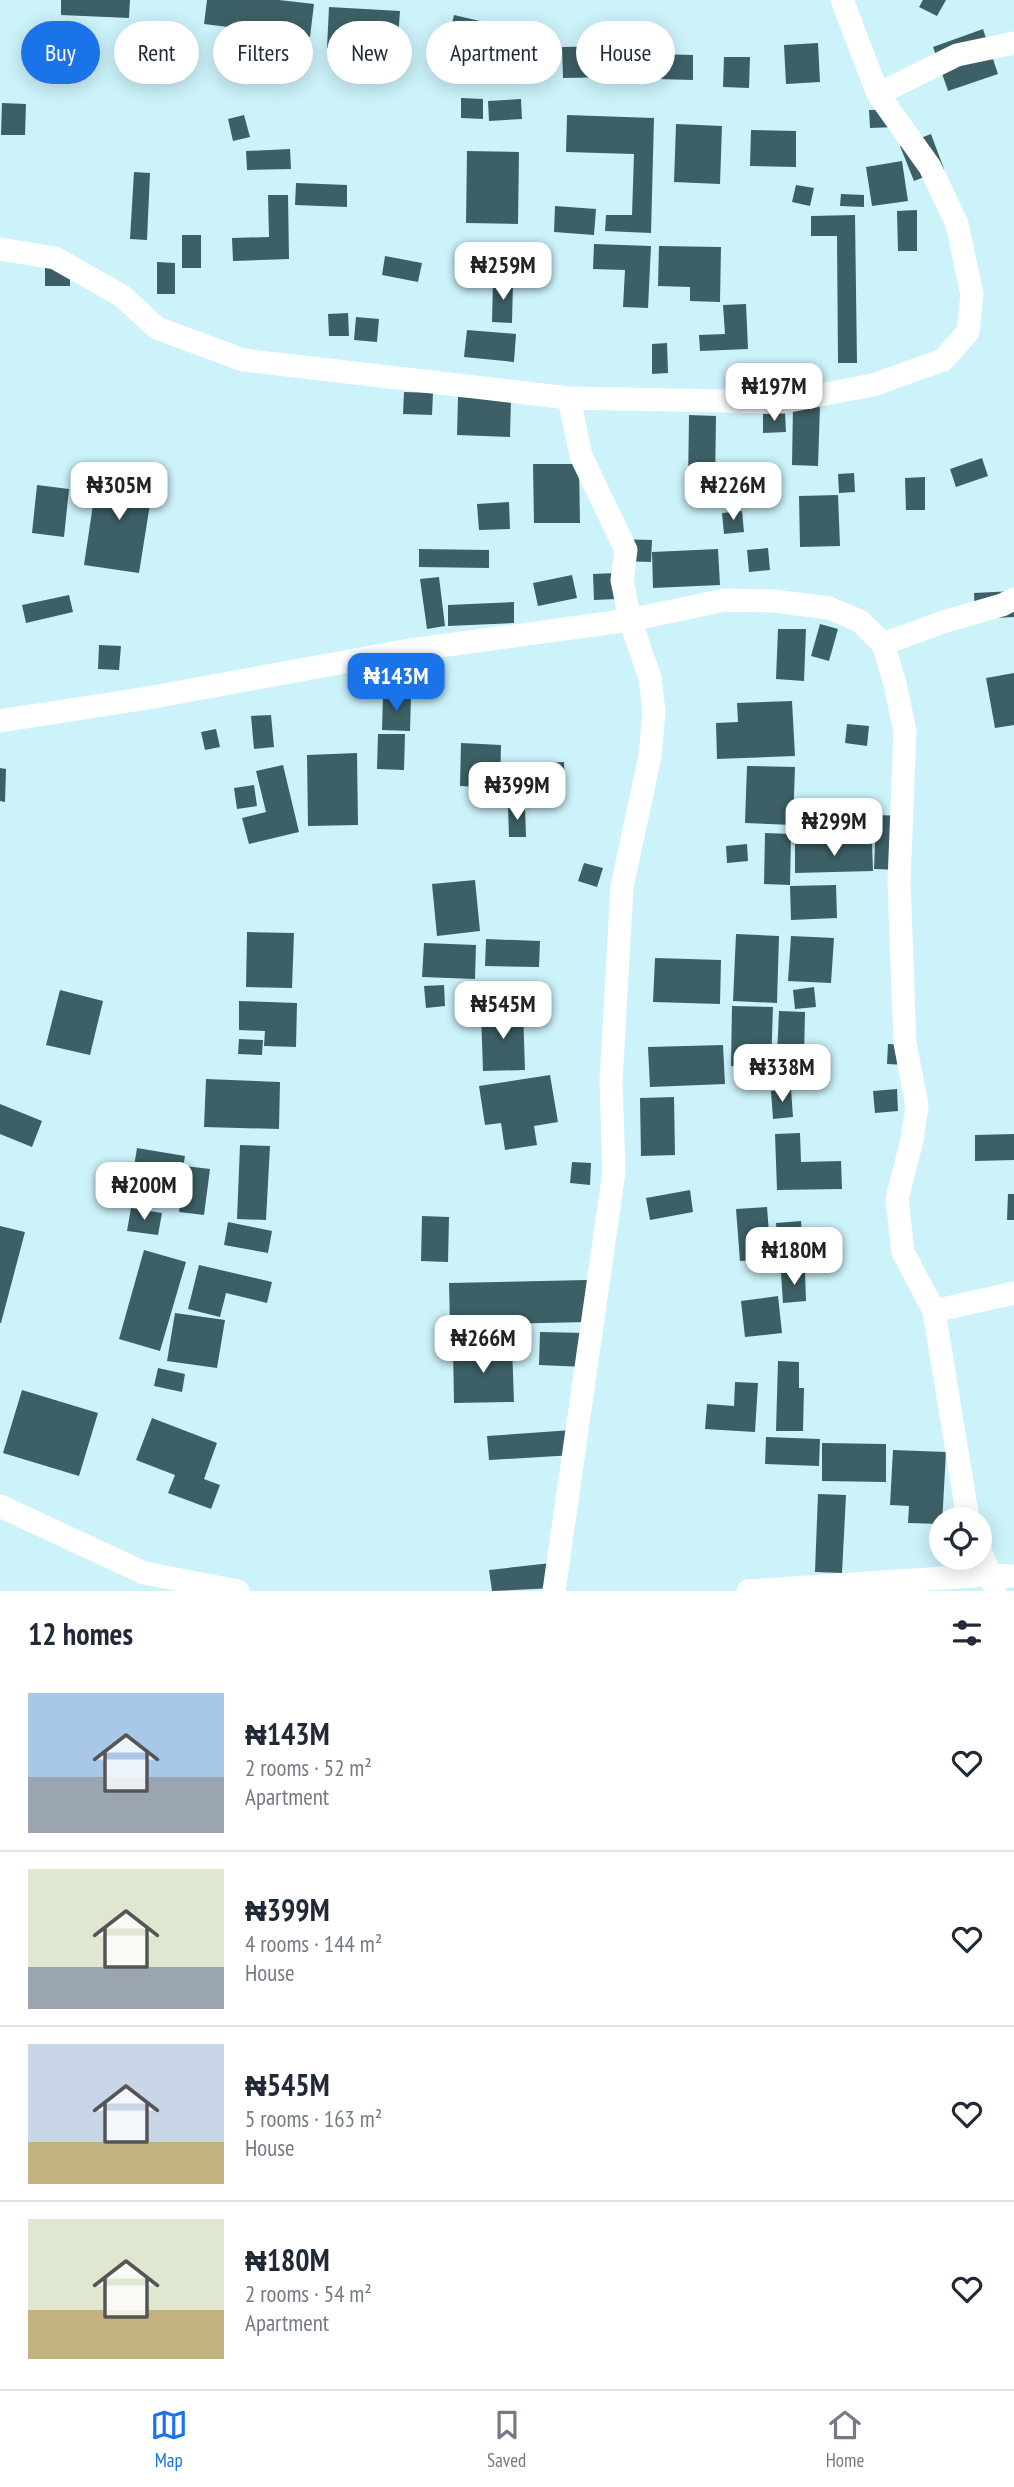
<!DOCTYPE html>
<html lang="en">
<head>
<meta charset="utf-8">
<style>
  :root { --surface:#fff; --page:#f2f2f3; --text:#1f2937; --muted:#747a83; --line:#e0e1e3; --accent:#1a73e8 }
  body { margin:0; font-family:"PT Sans Narrow",sans-serif; background:var(--page); color:var(--text); height:100vh; display:flex; flex-direction:column; font-size:26px; white-space:nowrap }
  * { box-sizing:border-box; margin:0 }
  p { font-size:23px; color:var(--muted) }
  .icon { flex:none; width:38px; height:38px; fill:none; stroke:currentColor; stroke-width:2; stroke-linecap:round; stroke-linejoin:round }
  .map { position:relative; height:1591px; overflow:hidden }
  .details { display:flex; flex-direction:column; background:var(--surface); flex:1 }
  .details>* { flex:none }
  .top-card { position:absolute; left:21px; top:21px; width:973px; height:63px; display:flex; gap:14px }
  .controls { position:absolute; left:929px; top:1507px; display:grid; gap:14px }
  .controls a { display:grid; place-items:center; width:63px; height:63px; border-radius:50%; background:var(--surface); box-shadow:0 4px 18px #0003; font-size:35px }
  .price { position:absolute; translate:-50% -60px; padding:0 16px; border-radius:14px; background:#fff; color:#222; font-size:23px; line-height:46px; filter:drop-shadow(0 2px 4px #0008) }
  .price::after { content:''; position:absolute; left:50%; top:42px; width:21px; height:16px; margin-left:-10px; background:inherit; clip-path:polygon(0 0,100% 0,50% 100%) }
  .price.current { background:var(--accent); color:#fff }
  ul { padding:0; list-style:none }
  li { display:flex; align-items:center; gap:21px; height:175px; padding:0 28px }
  li+li { border-top:2px solid var(--line) }
  li span { display:grid; place-items:center; flex:none; width:196px; height:140px; border-radius:0px; color:#555 }
  li>.icon { margin-inline-start:auto }
  span .icon { width:84px; height:84px; fill:#fffc; stroke-width:1 }
  li b { font-size:30px }
  h2 { display:flex; justify-content:space-between; align-items:center; height:84px; padding:0 28px; font-size:30px }
  .tag { padding:0 24px; border-radius:32px; background:var(--surface); box-shadow:0 4px 18px #0003; font-size:24px; line-height:63px }
  .tag.current { background:var(--accent); color:#fff }
  .menu { display:flex; justify-content:space-around; align-items:center; height:98px; border-top:2px solid var(--line); background:var(--surface); font-size:19px; color:var(--muted) }
  .menu a { display:grid; justify-items:center; gap:4px }
  .menu .current { color:var(--accent) }
  .map>svg:first-child { display:block }
  .building { fill:#3d6066 }
  .lines { fill:none; stroke-linecap:round; stroke-linejoin:round }
  .minor { stroke:#fff; stroke-width:23 }
</style>
</head>
<body>
<div class="map">
<svg width="1014" height="1591" viewBox="0 0 1014 1591">
  <rect width="100%" height="100%" fill="#ccf3fa"/>
  <path class="building" d="M61 0H130L129 18 61 15Z
    M207 0H279L314 4 310 37 204 24Z
    M923 0H946L937 16 919 7Z
    M329 7 400 11 397 52 327 48Z
    M454 15 557 39 547 79 444 56Z
    M983 29 998 74 948 91 933 47Z
    M58 37 97 44 91 74 52 67Z
    M818 43 820 82 786 84 784 45Z
    M612 46 613 77 563 78 562 47Z
    M620 53 693 55V80L619 78Z
    M724 57H750L749 88 723 87Z
    M461 98 483 99V119L461 118Z
    M521 99 522 119 489 121 488 101Z
    M2 103 26 104 25 135H1Z
    M896 109V127L870 128 869 110Z
    M244 115 250 137 233 141 228 119Z
    M567 115 654 118 651 233 605 231 606 215H632L634 154 566 152Z
    M676 124 722 126 720 184 674 182Z
    M751 130 796 131V167L750 166Z
    M931 134 944 169 914 181 900 146Z
    M290 149 291 169 247 170 246 151Z
    M467 151 519 152 518 224 466 223Z
    M902 161 908 201 872 206 866 167Z
    M134 172 150 173 147 240 130 239Z
    M296 183 347 185V207L295 205Z
    M796 185 814 188 810 206 792 202Z
    M841 194 864 195V207L840 206Z
    M268 195H288L289 259 233 261 232 238 269 237Z
    M555 206 596 209 594 235 554 232Z
    M917 210V251H898L897 211Z
    M855 215 857 363H838L837 236H811V216Z
    M182 235H201V268H182Z
    M594 244 651 246 648 308 623 307 625 270 593 269Z
    M659 246 721 247 720 302 690 301V287L658 286Z
    M385 256 422 263 418 282 382 275Z
    M157 262 175 263V294H157Z
    M45 265 70 266V286H45Z
    M493 281H513L512 323 492 322Z
    M746 304 748 349 700 351 699 335 725 334 723 305Z
    M348 313 349 336H329L328 314Z
    M356 317 379 319 377 342 354 340Z
    M467 330 516 334 514 362 464 357Z
    M667 343 668 373 652 374V344Z
    M404 392 433 393 432 415 403 414Z
    M458 397 511 399 510 437 457 435Z
    M793 405H820L818 466 792 465Z
    M785 413 786 432 763 433V414Z
    M689 415 716 416 715 486 688 485Z
    M982 458 988 476 956 487 950 469Z
    M533 464H579L580 523H534Z
    M98 471 154 479 139 573 84 565Z
    M854 473 855 492 839 493 838 474Z
    M925 477V510H906L905 478Z
    M37 485 69 489 64 537 32 533Z
    M838 495 840 546 800 547 799 496Z
    M509 502 510 529 479 530 477 504Z
    M742 511 744 532 724 534 722 513Z
    M615 539 652 540 651 562 614 561Z
    M768 548 770 570 749 572 747 550Z
    M419 549 489 550V568L419 567Z
    M718 549 720 585 653 588 652 552Z
    M616 573 617 599 594 600 593 574Z
    M572 575 577 598 538 606 533 583Z
    M439 577 445 626 427 629 420 579Z
    M1014 591V617L975 619 974 593Z
    M69 595 73 612 26 623 22 605Z
    M514 602V623L448 626V605Z
    M820 624 838 629 829 661 811 656Z
    M778 629H806L804 681 776 679Z
    M99 645 121 646 119 670 98 669Z
    M1014 673V725L995 728 986 678Z
    M383 695 411 696 410 731 382 730Z
    M792 701 795 756 717 759 716 723 738 722 737 703Z
    M271 715 274 747 254 749 251 716Z
    M847 724 869 726 867 746 845 743Z
    M216 729 220 747 205 750 201 732Z
    M378 734H405L404 770 377 769Z
    M461 743 501 745 500 788 460 786Z
    M357 753 358 825 308 826 307 755Z
    M564 762 565 794 506 797 504 765Z
    M283 765 299 832 249 844 242 818 266 812 256 771Z
    M747 766 795 767 793 825 745 823Z
    M0 768 6 769 5 802 0 801Z
    M254 785 257 806 237 809 234 788Z
    M508 806H525L526 837H509Z
    M876 815 904 816 902 870 874 869Z
    M765 833 791 834 790 885 764 884Z
    M872 842 873 871 795 873V844Z
    M747 844 748 861 727 863 726 846Z
    M584 863 603 868 597 887 578 881Z
    M475 880 480 931 437 936 432 884Z
    M836 885 837 918 791 920 790 886Z
    M247 932 294 933 292 988 246 987Z
    M736 934 779 936 777 1003 733 1001Z
    M791 936 834 938 831 983 788 981Z
    M486 939 540 941 539 967 485 966Z
    M424 943 476 945 475 979 422 977Z
    M655 958 721 960 720 1004 653 1002Z
    M444 985 445 1006 426 1008 424 986Z
    M814 987 816 1007 795 1009 793 990Z
    M60 990 103 1001 90 1055 46 1045Z
    M239 1001 297 1003 296 1047 264 1046 265 1031 239 1030Z
    M732 1006 773 1007 771 1067 731 1066Z
    M523 1010 525 1070 483 1071 481 1012Z
    M779 1011 805 1012 804 1057H777Z
    M239 1039 263 1040 262 1055 238 1054Z
    M888 1044 909 1045 908 1065 887 1064Z
    M723 1045 725 1084 650 1087 648 1047Z
    M550 1075 558 1122 534 1126 537 1145 505 1150 501 1123 485 1125 479 1086Z
    M206 1079 280 1082 279 1129 204 1127Z
    M791 1089 793 1117 773 1119 771 1091Z
    M897 1089 898 1111 875 1113 873 1091Z
    M674 1097 675 1155 641 1156 640 1098Z
    M0 1104 42 1121 32 1147 0 1134Z
    M800 1133 801 1162 841 1161 842 1189 777 1190 775 1134Z
    M1014 1134V1160L975 1161V1135Z
    M240 1145 270 1146 266 1220 237 1219Z
    M137 1148 185 1156 177 1205 129 1197Z
    M572 1162 591 1163 590 1185 570 1183Z
    M185 1166 210 1169 204 1215 179 1212Z
    M690 1190 693 1212 650 1220 646 1198Z
    M1008 1194H1014V1220H1007Z
    M767 1207 771 1259 740 1261 736 1209Z
    M131 1208 162 1213 158 1235 127 1231Z
    M422 1216 449 1217 448 1262 421 1261Z
    M801 1221 802 1236 827 1234 828 1258 779 1262 776 1223Z
    M228 1222 272 1231 268 1253 224 1245Z
    M0 1226 25 1232 1 1323H0Z
    M144 1250 186 1262 160 1351 119 1339Z
    M199 1265 272 1282 267 1303 226 1293 220 1317 188 1309Z
    M805 1272 806 1301 783 1303 781 1273Z
    M587 1280 588 1322 450 1325 449 1283Z
    M778 1296 782 1333 745 1337 741 1301Z
    M175 1313 225 1320 217 1368 167 1361Z
    M540 1332 586 1333 585 1367 539 1365Z
    M512 1346 514 1402 454 1403 453 1347Z
    M778 1361 799 1362V1388H804L803 1431H776Z
    M158 1368 185 1374 182 1392 154 1386Z
    M735 1382 758 1383 755 1432 705 1429 707 1404 734 1406Z
    M22 1390 98 1413 79 1476 3 1453Z
    M152 1418 217 1443 204 1479 220 1485 211 1509 168 1493 175 1475 136 1460Z
    M572 1430 574 1455 489 1460 487 1436Z
    M766 1437 820 1439 819 1466 765 1464Z
    M822 1443 886 1444V1482L822 1481Z
    M893 1450 946 1452 942 1524 908 1523 909 1506 890 1505Z
    M818 1494 846 1495 842 1573 815 1572Z
    M551 1563 554 1588 492 1591 489 1570Z"/>
  <g class="lines">
    <path class="minor" d="M878 94 957 55 1014 43
      M0 249 55 258 122 296 157 328 243 360 569 398 784 402 873 385 943 360 968 332 972 294 957 224 930 167 878 94 842 0
      M883 644 943 622 1002 605 1014 599
      M0 721 148 698 404 651 630 620 725 600 774 601 829 608 860 621 883 644 895 684 905 731 899 882 905 1043 917 1106 912 1140 897 1199 903 1252 934 1311 1014 1293
      M934 1311 968 1519
      M0 1506 144 1573 238 1591
      M980 1550 995 1588
      M554 1591 614 1172 611 1081 622 887 650 756 654 712 650 678 630 620 622 580 626 550 581 456 569 398
      M748 1591 989 1575 1014 1576"/>
  </g>
</svg>
<div class="controls">
<a><svg class="icon" aria-label="locate" viewBox="0 0 24 24"><circle cx="12" cy="12" r="6"/><path d="M12 2v4M12 18v4M2 12h4M18 12h4"/></svg></a>
</div>
<b class="price" style="left:503px;top:302px">₦259M</b>
<b class="price" style="left:774px;top:423px">₦197M</b>
<b class="price" style="left:119px;top:522px">₦305M</b>
<b class="price" style="left:733px;top:522px">₦226M</b>
<b class="price current" style="left:396px;top:713px">₦143M</b>
<b class="price" style="left:517px;top:822px">₦399M</b>
<b class="price" style="left:834px;top:858px">₦299M</b>
<b class="price" style="left:503px;top:1041px">₦545M</b>
<b class="price" style="left:782px;top:1104px">₦338M</b>
<b class="price" style="left:144px;top:1222px">₦200M</b>
<b class="price" style="left:794px;top:1287px">₦180M</b>
<b class="price" style="left:483px;top:1375px">₦266M</b>
<div class="top-card">
<a class="tag current">Buy</a>
<a class="tag">Rent</a>
<a class="tag">Filters</a>
<a class="tag">New</a>
<a class="tag">Apartment</a>
<a class="tag">House</a>
</div>
</div>
<section class="details">
<h2>12 homes<svg class="icon" aria-label="filters" viewBox="0 0 24 24"><path d="M4 7h16M4 17h16"/><circle cx="9" cy="7" r="2"/><circle cx="15" cy="17" r="2"/></svg></h2>
<ul>
<li><span style="background:linear-gradient(#a9c7e8 60%,#9aa5b1 0)"><svg class="icon" aria-label="home" viewBox="0 0 24 24"><path d="M3 11l9-7 9 7M6 9v11h12V9"/></svg></span><div><b>₦143M</b><p>2 rooms · 52 m²</p><p>Apartment</p></div><svg class="icon" aria-label="heart" viewBox="0 0 24 24"><path d="M12 20l-8-8c-3-5 5-10 8-4 3-6 11-1 8 4z"/></svg></li>
<li><span style="background:linear-gradient(#dfe7d0 70%,#9aa5b1 0)"><svg class="icon" aria-label="home" viewBox="0 0 24 24"><path d="M3 11l9-7 9 7M6 9v11h12V9"/></svg></span><div><b>₦399M</b><p>4 rooms · 144 m²</p><p>House</p></div><svg class="icon" aria-label="heart" viewBox="0 0 24 24"><path d="M12 20l-8-8c-3-5 5-10 8-4 3-6 11-1 8 4z"/></svg></li>
<li><span style="background:linear-gradient(#c9d6e8 70%,#c2b280 0)"><svg class="icon" aria-label="home" viewBox="0 0 24 24"><path d="M3 11l9-7 9 7M6 9v11h12V9"/></svg></span><div><b>₦545M</b><p>5 rooms · 163 m²</p><p>House</p></div><svg class="icon" aria-label="heart" viewBox="0 0 24 24"><path d="M12 20l-8-8c-3-5 5-10 8-4 3-6 11-1 8 4z"/></svg></li>
<li><span style="background:linear-gradient(#dfe7d0 65%,#c2b280 0)"><svg class="icon" aria-label="home" viewBox="0 0 24 24"><path d="M3 11l9-7 9 7M6 9v11h12V9"/></svg></span><div><b>₦180M</b><p>2 rooms · 54 m²</p><p>Apartment</p></div><svg class="icon" aria-label="heart" viewBox="0 0 24 24"><path d="M12 20l-8-8c-3-5 5-10 8-4 3-6 11-1 8 4z"/></svg></li>
</ul>
</section>
<nav class="menu">
<a class="current"><svg class="icon" aria-label="map" viewBox="0 0 24 24"><path d="M3 6l6-2 6 2 6-2v14l-6 2-6-2-6 2zM9 4v14M15 6v14"/></svg>Map</a>
<a><svg class="icon" aria-label="saved" viewBox="0 0 24 24"><path d="M7 4h10v16l-5-4-5 4z"/></svg>Saved</a>
<a><svg class="icon" aria-label="home" viewBox="0 0 24 24"><path d="M3 11l9-7 9 7M6 9v11h12V9"/></svg>Home</a>
</nav>
</body>
</html>
